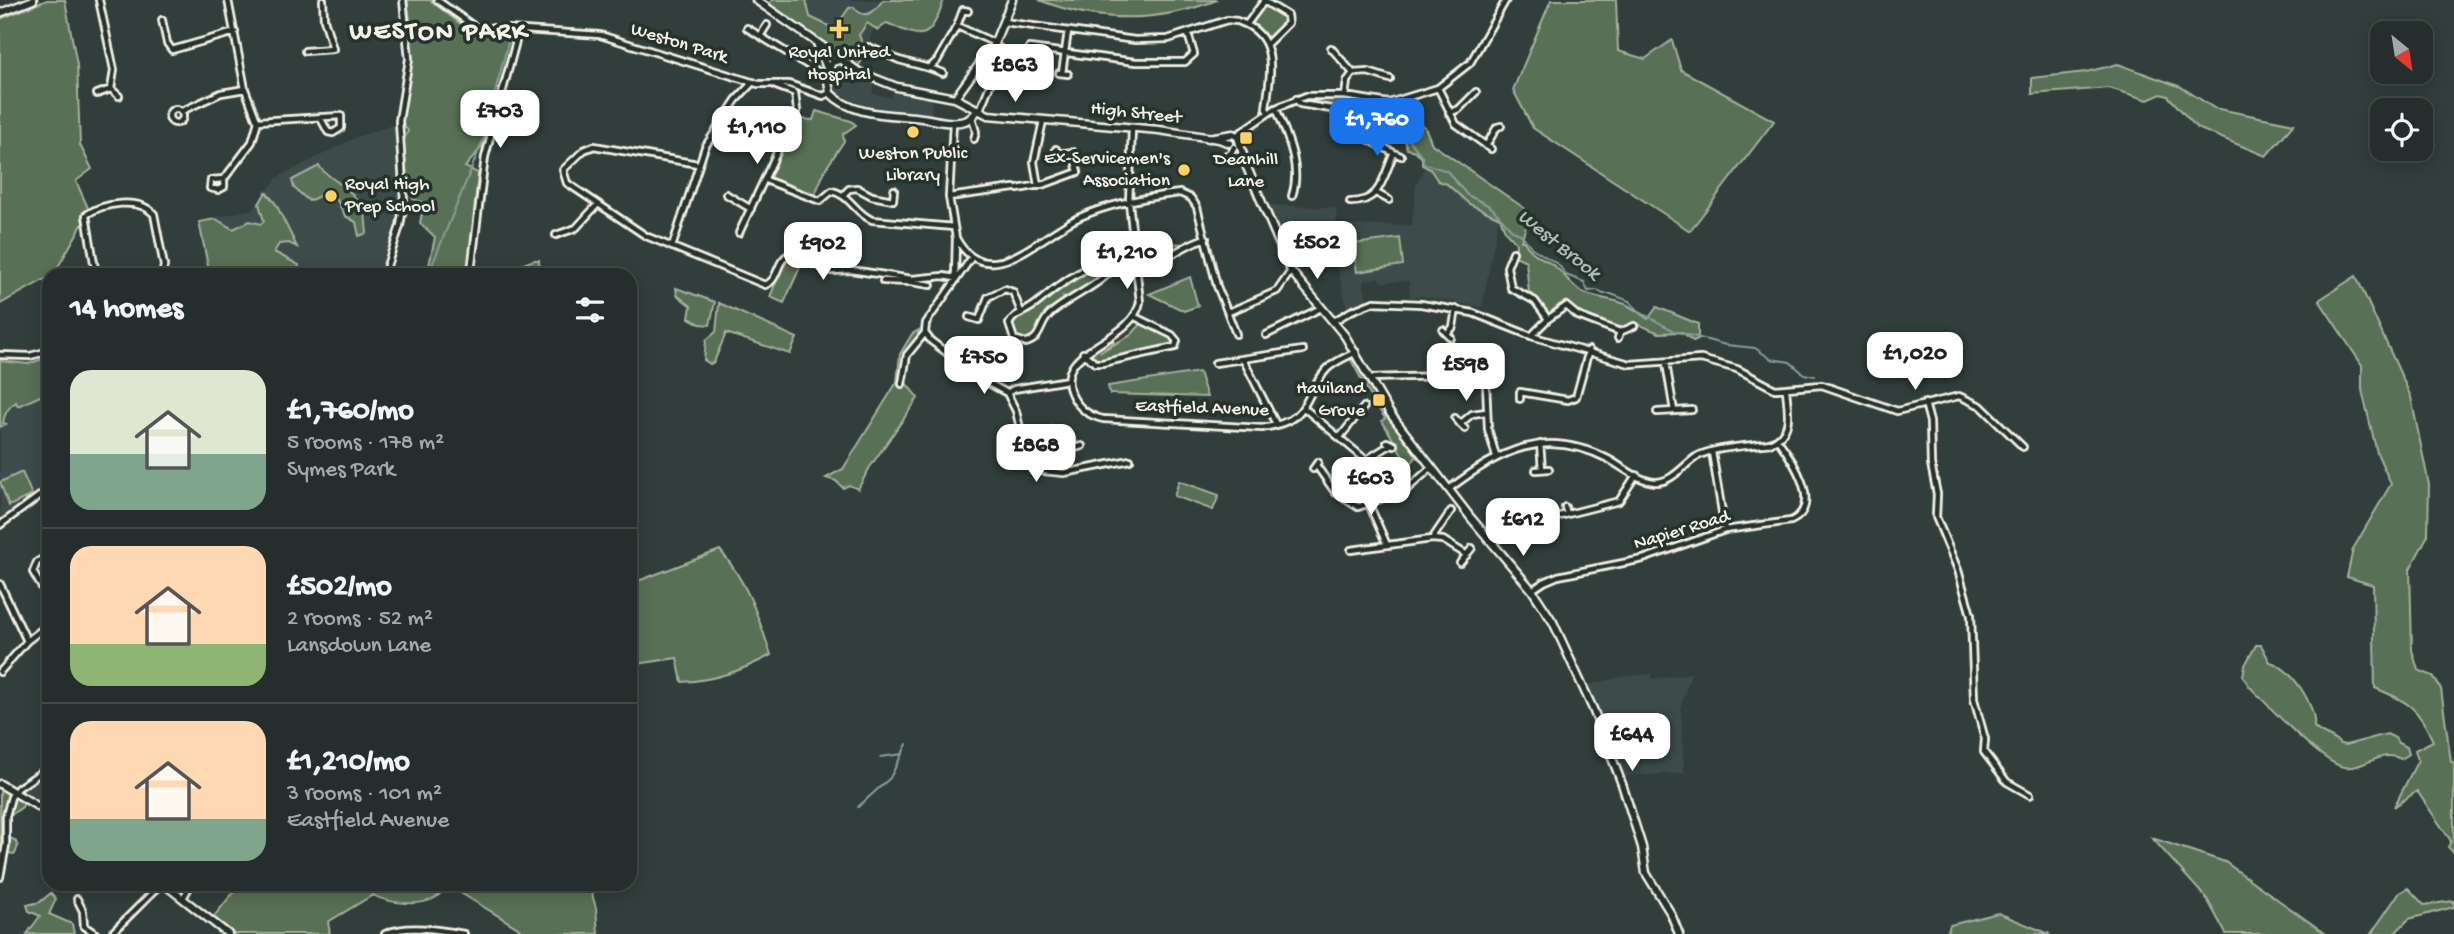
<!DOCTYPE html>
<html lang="en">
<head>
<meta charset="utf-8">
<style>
  :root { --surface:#252e2c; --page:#313a38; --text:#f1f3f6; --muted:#a3a8a9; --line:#424a48; --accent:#1a73e8 }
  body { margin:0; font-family:"Gochi Hand",sans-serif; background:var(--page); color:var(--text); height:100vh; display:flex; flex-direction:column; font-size:26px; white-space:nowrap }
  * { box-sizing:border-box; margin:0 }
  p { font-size:23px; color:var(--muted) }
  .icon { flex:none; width:38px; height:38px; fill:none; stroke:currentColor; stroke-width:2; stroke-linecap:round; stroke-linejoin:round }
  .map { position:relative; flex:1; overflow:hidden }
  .drawer { position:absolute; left:42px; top:268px; width:595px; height:623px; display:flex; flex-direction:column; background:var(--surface); border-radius:21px; box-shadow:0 4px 18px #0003,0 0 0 2px var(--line) }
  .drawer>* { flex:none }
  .needle { width:46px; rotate:150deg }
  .tools { position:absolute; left:2370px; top:21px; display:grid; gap:14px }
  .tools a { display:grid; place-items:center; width:63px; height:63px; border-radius:14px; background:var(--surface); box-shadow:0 4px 18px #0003,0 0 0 2px var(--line); font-size:35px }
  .price { position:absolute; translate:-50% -60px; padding:0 16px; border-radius:14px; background:#fff; color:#222; font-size:23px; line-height:46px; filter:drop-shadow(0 2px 4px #0008) }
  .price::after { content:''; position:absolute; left:50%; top:42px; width:21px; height:16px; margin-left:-10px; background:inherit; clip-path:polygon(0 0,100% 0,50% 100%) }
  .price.current { background:var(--accent); color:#fff }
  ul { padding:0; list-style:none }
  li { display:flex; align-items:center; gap:21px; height:175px; padding:0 28px }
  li+li { border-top:2px solid var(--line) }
  li span { display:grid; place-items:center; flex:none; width:196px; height:140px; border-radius:21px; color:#555 }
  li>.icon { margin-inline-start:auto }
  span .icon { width:84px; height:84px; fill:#fffc; stroke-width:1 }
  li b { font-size:30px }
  h2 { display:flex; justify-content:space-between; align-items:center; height:84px; padding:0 28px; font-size:30px }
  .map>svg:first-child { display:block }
  .built { fill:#3e4c4c }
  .green { fill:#597054; stroke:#a6b09e; stroke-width:2 }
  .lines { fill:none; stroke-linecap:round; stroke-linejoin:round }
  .stream { stroke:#899e9a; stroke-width:2 }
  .minor-casing { stroke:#f4f1e8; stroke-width:10 }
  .tertiary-casing { stroke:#f4f1e8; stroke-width:11 }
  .minor { stroke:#26332d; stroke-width:4.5 }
  .tertiary { stroke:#26332d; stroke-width:6 }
  .poi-dot { fill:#ffd166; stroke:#26332d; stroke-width:2.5 }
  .labels { text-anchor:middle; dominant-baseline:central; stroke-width:7; stroke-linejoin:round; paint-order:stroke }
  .street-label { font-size:19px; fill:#f4f1e8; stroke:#26332d }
  .poi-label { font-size:19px; fill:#f4f1e8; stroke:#26332d }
  .water-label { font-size:21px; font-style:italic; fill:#adbab4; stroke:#26332d }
  .district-label { font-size:26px; font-weight:bold; letter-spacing:2px; fill:#f4f1e8; stroke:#26332d }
</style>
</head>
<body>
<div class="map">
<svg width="2454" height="934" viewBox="0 0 2454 934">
  <rect width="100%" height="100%" fill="#313e3b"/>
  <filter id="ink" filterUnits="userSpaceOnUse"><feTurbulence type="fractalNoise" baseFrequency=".0143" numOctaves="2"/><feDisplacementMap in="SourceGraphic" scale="14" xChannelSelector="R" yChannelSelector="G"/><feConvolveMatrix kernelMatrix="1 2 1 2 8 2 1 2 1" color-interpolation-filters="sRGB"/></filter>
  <g filter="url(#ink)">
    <path class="built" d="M761 0H944L934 27 927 35 918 37 877 22 860 62 847 59Z
      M842 65 875 85 872 93 891 98 894 90 931 97 932 116 926 114H887L836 94 831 83 832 70 836 66Z
      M395 124 401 202 379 275H207L198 221 253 209 278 177 357 137Z
      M1426 165 1499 216 1482 307 1421 296 1410 298 1409 281 1381 282 1379 277 1363 281 1367 301 1347 308 1335 258 1290 259 1268 205 1336 208 1337 226 1412 225 1416 185Z
      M49 354V487L0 522V357L31 359Z
      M1691 673 1681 705 1684 773 1623 776 1587 685 1626 676 1652 674V679Z
      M49 771V809L19 791Z"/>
    <path class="green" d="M47 0H65L77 65 80 145 92 169 76 181 88 208 82 218 83 223 54 274 0 304V19Z
      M407 0H430L466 28 486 34 517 33 482 147 465 167 478 173 468 273 427 275 435 237 420 223 424 203 413 199 409 192 403 142 408 131 401 122 411 48V26Z
      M772 0H806L810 17 837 30 843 29 842 18 849 8 854 7C865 22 875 11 883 0H944C929 41 925 40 887 23L878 30 867 23 859 35 866 53 858 67 769 5Z
      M1039 0H1217C1158 23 1098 23 1039 0Z
      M1551 0H1616L1618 51 1645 59 1672 40 1681 70 1774 121 1690 231 1533 128 1513 90Z
      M1263 4 1286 18 1285 23 1269 39 1252 22Z
      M2118 64 2181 87 2214 108 2294 124 2266 156 2197 128 2168 96 2161 94 2148 100 2109 88 2032 94V78L2086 72Z
      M1316 98 1363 102 1384 111 1389 106H1397L1411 120 1425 127 1432 144 1527 210 1529 218 1521 241H1524C1530 254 1542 257 1553 265 1564 273 1570 285 1582 292 1596 299 1610 298 1625 304 1633 307 1640 314 1648 319L1657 307 1698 324V339L1693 341 1682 332 1659 333 1638 324 1618 329 1580 314 1565 303 1560 304 1548 315 1529 293 1526 261 1515 256 1516 243 1505 231 1500 218 1469 204 1447 184 1438 181 1430 169 1422 165V158L1415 151 1407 149 1404 136 1388 125 1376 129 1368 110 1342 103 1335 109 1314 101Z
      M816 111 851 121 856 125 843 134 844 141 825 170 814 197 768 180 781 150 784 151 801 119 813 120Z
      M319 166C329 180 350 186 357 201L364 202 367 233 359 236 356 222 345 216 337 200 323 194 309 201 294 188 292 180Z
      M266 192 276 204 297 247 289 243 279 244 274 252 299 265 298 275H210L199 222 216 219 233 229 250 221 261 224 264 221 259 204Z
      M1400 238 1403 265 1357 272 1353 244Z
      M1171 243 1183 244 1168 256 1145 265 1143 248Z
      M1118 257C1110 273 1078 298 1063 297L1065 300 1044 318 1034 338 1023 342 1012 336 1013 320 1032 309 1077 276 1082 277V273Z
      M789 258 802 263 784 303 770 297 784 262Z
      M534 260H539L540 275 471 274 480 270 518 266Z
      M2356 276 2411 397 2429 485 2428 535 2410 569 2412 650 2418 670 2433 676 2441 689 2451 762 2454 763V853L2448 847 2451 841 2417 791 2394 807 2418 760 2415 750 2433 741C2418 707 2409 702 2375 688L2373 585 2347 577 2353 549 2391 484 2377 453 2362 390V365L2319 300Z
      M1190 277 1198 306 1184 311 1149 294Z
      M676 288 715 302 710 325 700 324 689 318 691 306 677 295Z
      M719 303 797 338 790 354 726 333 714 362 710 364 704 360 706 340 716 332Z
      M1142 323 1171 337 1172 346 1099 360 1090 359 1093 356 1089 355 1091 351 1113 340 1114 342 1100 352 1131 335Z
      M919 330 917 340 904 357 902 378 918 398 870 467 858 489 849 485 843 488 836 481 826 478 843 469 897 382 900 354 912 334Z
      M49 357 47 393 18 406 16 402C8 407 4 414 3 423L6 424 0 427V361L28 364Z
      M1350 358 1357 363 1383 410 1417 456 1409 466 1382 421 1385 418 1373 401Z
      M1199 372 1207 397 1110 394 1108 386Z
      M22 472 32 495 9 506 0 482Z
      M1179 481 1219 495 1213 510 1174 496Z
      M720 550C748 584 757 613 771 655 741 671 716 680 682 682L677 658 637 664 630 670V584Z
      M2256 645H2261L2270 662C2291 667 2317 706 2314 727 2322 736 2332 735 2340 744L2346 745 2387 734 2395 738 2398 743 2407 747 2409 754 2401 759C2381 748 2365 770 2344 767 2322 764 2267 704 2249 686L2243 676 2245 665Z
      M0 787 24 802 22 807 4 820 9 838 15 840 18 846 15 854 7 853 3 860H0Z
      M2152 838 2225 862 2326 934H2226L2207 899Z
      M240 884H589L596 908 598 934H523L518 928 454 889 448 888C442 890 440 895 435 898 419 907 387 903 373 895L328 922 330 934H231L211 920Z
      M2408 888 2424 905 2454 901V907L2409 919 2394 934H2371L2399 893Z
      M51 893 56 899 49 914 72 924 74 934H27L40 916 29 911 27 905 40 902Z
      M1998 913 2047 933 2050 934H1947L1950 925Z"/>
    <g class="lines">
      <path class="stream" d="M1346 119 1359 109C1387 115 1408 136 1423 158V163L1447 171 1467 195 1490 206 1513 231 1522 235 1532 248 1559 265 1566 275 1584 282 1588 291 1597 290 1603 294H1611L1629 301 1640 312 1674 331 1726 345 1755 348 1771 359 1790 362 1804 374 1815 376
        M428 275 481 145 508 43
        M880 757 903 754
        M858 807 890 778 907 744"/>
      <g class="minor-casing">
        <path id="minor" d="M99 0 114 70 111 89 119 96
          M228 0 245 89 256 118 258 121 341 116V128L333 133 328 132 320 117
          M437 0 475 27 600 35 758 84H789L823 96 830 93
          M162 20 167 43 172 50 235 32
          M1004 22 1135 40 1168 39 1227 20 1237 21
          M1240 22C1280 36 1270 75 1266 108L1268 113
          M1247 24 1264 1 1287 15 1288 23 1267 44
          M957 26 963 10 968 11
          M747 28 827 77
          M760 36 767 25
          M1029 48 1136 62H1185L1194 54 1188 34
          M1331 48 1353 73
          M305 51 333 49 324 19 323 0
          M866 54 869 47 899 60 929 68 937 61 957 26 995 43
          M930 68 943 73
          M1059 73 1068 74
          M1062 73 1068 31
          M1438 88 1456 124 1491 149
          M97 94 111 89
          M1345 96 1347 81 1353 73 1368 72 1390 79
          M1296 99 1300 104 1331 109 1368 139 1394 153C1383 177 1381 203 1350 202
          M1276 108C1287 136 1302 166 1292 196
          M169 116a7 7 0 1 1 14 0a7 7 0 1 1-14 0Z
          M980 110 1002 55 1001 50 994 44
          M182 111 221 93 245 89
          M1449 113 1459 109 1476 92
          M972 117 976 132 974 139
          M953 123 949 197 956 238 955 278
          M1132 129 1129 202 1140 302C1132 344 1048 349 1073 397 1080 410 1090 416 1103 419L1262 428C1314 420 1300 398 1327 369 1335 361 1346 357 1356 352
          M1237 135 1276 108 1306 96H1345L1389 103 1438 88 1470 63 1506 0
          M1486 146 1497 127 1501 126
          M1056 149 1060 159
          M1394 153 1401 156
          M1220 158 1231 153 1234 147
          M698 164 594 146 584 150 563 170 567 183 646 236 765 285C780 280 775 261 790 254L832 271 851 270 912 279 943 276 955 278
          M224 179 211 180 210 188 218 190 224 187V179L252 142 258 121
          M768 181 820 201 832 191C850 195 855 213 872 220L954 227
          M1038 186 1034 162 1043 121
          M1018 189 1045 184 1078 172 1073 152 1057 154
          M1376 193 1389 200
          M726 194 751 209
          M844 194 849 189 857 188 872 196 893 200 894 190
          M949 197 1014 188
          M739 233 797 110 795 93 776 86
          M556 235 576 228 597 205
          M956 238C964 253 977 264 995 262 1019 261 1055 228 1080 217 1111 203 1147 197 1180 193L1191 198 1197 207 1217 286 1227 311H1231L1277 291 1291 271
          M672 247 705 147 736 100 753 82
          M1513 252 1507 267 1511 288 1535 301 1548 319 1531 336
          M1123 254C1108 284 1074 293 1050 314 1039 324 1042 339 1026 343L1014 339 1009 324C1014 314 1021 314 1030 308 1039 303 1047 294 1056 288 1080 270 1106 257 1135 251
          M972 257 926 323 925 333 931 341 985 381 1007 393 1014 389 1068 380
          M1137 268C1164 265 1180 245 1206 238
          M471 271 485 157 519 30
          M96 275 86 215C103 203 139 197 154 214L164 266 162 275
          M384 275 400 226 404 202 399 121 409 59 403 0
          M883 281 911 282 912 279
          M911 282 931 285
          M1227 311 1236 334
          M969 317 979 320 988 297 1005 289 1013 292 1021 312
          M1548 319 1566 306 1578 316 1620 332
          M1334 321 1351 311 1374 302 1421 304 1473 313 1531 336 1630 364 1701 359 1737 369 1775 389 1822 385 1897 411 1959 396 1981 406 2023 447
          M1443 330 1451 338
          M1447 334 1453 327 1456 309
          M1266 335 1321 308
          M1618 338 1620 332 1634 326
          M1083 353 1095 363H1102L1175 347 1177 341 1172 335 1135 317
          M0 355 30 356 49 351
          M1243 359 1277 426
          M1215 363 1303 350
          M1666 363 1674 411
          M1478 377H1482L1486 383 1488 429 1496 456
          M1370 378 1445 376
          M902 384 907 355 925 333
          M1007 393 1016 411 1028 463 1033 470 1064 473 1130 460
          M1520 399V392L1568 400 1576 397 1589 350
          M1925 403 1930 422 1931 464 1937 494 1936 517 1958 570 1971 615 1974 699 1985 739 1984 752 2007 782 2030 795
          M1304 408 1366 460 1365 470 1345 499
          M1657 412 1692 410
          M1455 418 1465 429
          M1460 424 1472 414 1486 412
          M1022 434 1058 430 1071 439 1075 448 1082 446
          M1340 437 1364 407
          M1387 442 1394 445
          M1540 444 1542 469
          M1712 452 1725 530
          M1366 460 1390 445
          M1316 465 1335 492 1358 507 1406 490 1432 467
          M1313 469 1318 462
          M1536 470 1549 469
          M1449 489C1500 450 1545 427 1608 459 1621 466 1640 482 1656 482 1672 482 1684 465 1696 457 1712 447 1751 446 1770 443 1794 432 1788 412 1786 390
          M1369 504 1387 545
          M1565 507 1567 514
          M1556 517 1619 501 1636 475
          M0 525 49 489
          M1432 539 1451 511
          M1493 544 1499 537 1532 525 1531 521
          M1351 550 1432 539 1443 540 1467 555
          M49 555 37 562 33 572 49 600
          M1460 563 1472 548
          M0 584 27 641
          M1532 590 1544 582 1558 576 1643 559 1725 530 1791 521C1824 506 1792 459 1778 440
          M0 672 27 641 49 624
          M0 877 6 845V816L11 797 18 788 49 767
          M183 898 191 884
          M77 899 83 911 84 926 96 934
          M111 934 161 884
          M385 934C406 924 441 930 464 934"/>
      </g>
      <g class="tertiary-casing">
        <path id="tertiary" d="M756 0 859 72 897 87 955 98 988 115 1159 130 1219 139 1229 143
          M0 13 33 0
          M818 46 827 68
          M839 60 832 62 827 74 830 93C853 117 892 114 922 118 937 120 951 125 965 121 971 119 974 115 978 110
          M955 98 994 44 1012 0
          M1208 138 1233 134 1238 137 1246 165 1291 271 1345 336 1389 412 1471 518 1532 590 1553 622 1593 709 1622 784 1642 847 1646 873 1671 914 1679 934
          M0 784 49 813
          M164 884 228 934"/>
      </g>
      <use href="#minor" class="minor"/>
      <use href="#tertiary" class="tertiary"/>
    </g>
  </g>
  <g class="poi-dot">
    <path d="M835.5 18.5h7v7h7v7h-7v7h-7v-7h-7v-7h7z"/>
    <circle cx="913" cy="132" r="7"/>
    <rect x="1239" y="131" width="14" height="14" rx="3.5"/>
    <circle cx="1184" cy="170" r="7"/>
    <circle cx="331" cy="196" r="7"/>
    <rect x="1372" y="393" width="14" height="14" rx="3.5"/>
  </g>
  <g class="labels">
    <g class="street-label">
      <text transform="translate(679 44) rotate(17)">Weston Park</text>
      <text transform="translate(1136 114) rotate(6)">High Street</text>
      <text transform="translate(1202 409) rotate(2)">Eastfield Avenue</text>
      <text transform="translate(1682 531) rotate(-17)">Napier Road</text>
    </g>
    <g class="poi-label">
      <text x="839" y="53">Royal United<tspan x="839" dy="22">Hospital</tspan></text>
      <text x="913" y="154">Weston Public<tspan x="913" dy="22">Library</tspan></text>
      <text x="1170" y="159" text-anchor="end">Ex-Servicemen's<tspan x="1170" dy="22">Association</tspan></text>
      <text x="1246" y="160">Deanhill<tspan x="1246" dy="22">Lane</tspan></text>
      <text x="345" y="185" text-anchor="start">Royal High<tspan x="345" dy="22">Prep School</tspan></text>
      <text x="1365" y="389" text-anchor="end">Haviland<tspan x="1365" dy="22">Grove</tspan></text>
    </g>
    <g class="water-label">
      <text transform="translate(1558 246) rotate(39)">West Brook</text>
    </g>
    <g class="district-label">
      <text x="439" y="33">WESTON PARK</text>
    </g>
  </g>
</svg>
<div class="tools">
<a><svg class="needle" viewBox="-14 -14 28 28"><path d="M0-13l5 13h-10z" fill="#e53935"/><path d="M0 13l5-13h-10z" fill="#a3a8a9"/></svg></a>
<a><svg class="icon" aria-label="locate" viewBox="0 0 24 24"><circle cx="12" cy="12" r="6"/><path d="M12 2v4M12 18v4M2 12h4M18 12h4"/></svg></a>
</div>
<b class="price" style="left:1015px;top:104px">£863</b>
<b class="price" style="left:500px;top:150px">£703</b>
<b class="price current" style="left:1377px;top:158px">£1,760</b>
<b class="price" style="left:757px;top:166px">£1,110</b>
<b class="price" style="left:1317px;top:281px">£502</b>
<b class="price" style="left:823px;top:282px">£902</b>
<b class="price" style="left:1127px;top:291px">£1,210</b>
<b class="price" style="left:1915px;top:392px">£1,020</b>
<b class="price" style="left:984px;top:396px">£750</b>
<b class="price" style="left:1466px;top:403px">£598</b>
<b class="price" style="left:1036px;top:484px">£868</b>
<b class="price" style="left:1371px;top:517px">£603</b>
<b class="price" style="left:1523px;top:558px">£612</b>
<b class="price" style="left:1632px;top:773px">£644</b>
<section class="drawer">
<h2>14 homes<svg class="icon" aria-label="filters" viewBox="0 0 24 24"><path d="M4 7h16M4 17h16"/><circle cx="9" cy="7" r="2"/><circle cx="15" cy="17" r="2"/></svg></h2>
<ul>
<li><span style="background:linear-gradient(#dfe7d0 60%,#7fa58c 0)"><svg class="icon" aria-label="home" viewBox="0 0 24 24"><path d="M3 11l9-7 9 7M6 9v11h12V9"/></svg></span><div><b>£1,760/mo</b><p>5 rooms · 178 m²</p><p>Symes Park</p></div></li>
<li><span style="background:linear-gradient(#ffd9b3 70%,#8fb573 0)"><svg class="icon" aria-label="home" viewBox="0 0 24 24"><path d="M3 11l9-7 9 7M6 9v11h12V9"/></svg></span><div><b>£502/mo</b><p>2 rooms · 52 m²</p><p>Lansdown Lane</p></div></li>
<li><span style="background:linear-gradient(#ffd9b3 70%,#7fa58c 0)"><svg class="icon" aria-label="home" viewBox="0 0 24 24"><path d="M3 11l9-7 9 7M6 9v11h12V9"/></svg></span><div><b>£1,210/mo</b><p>3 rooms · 101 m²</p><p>Eastfield Avenue</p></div></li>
</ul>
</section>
</div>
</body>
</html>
